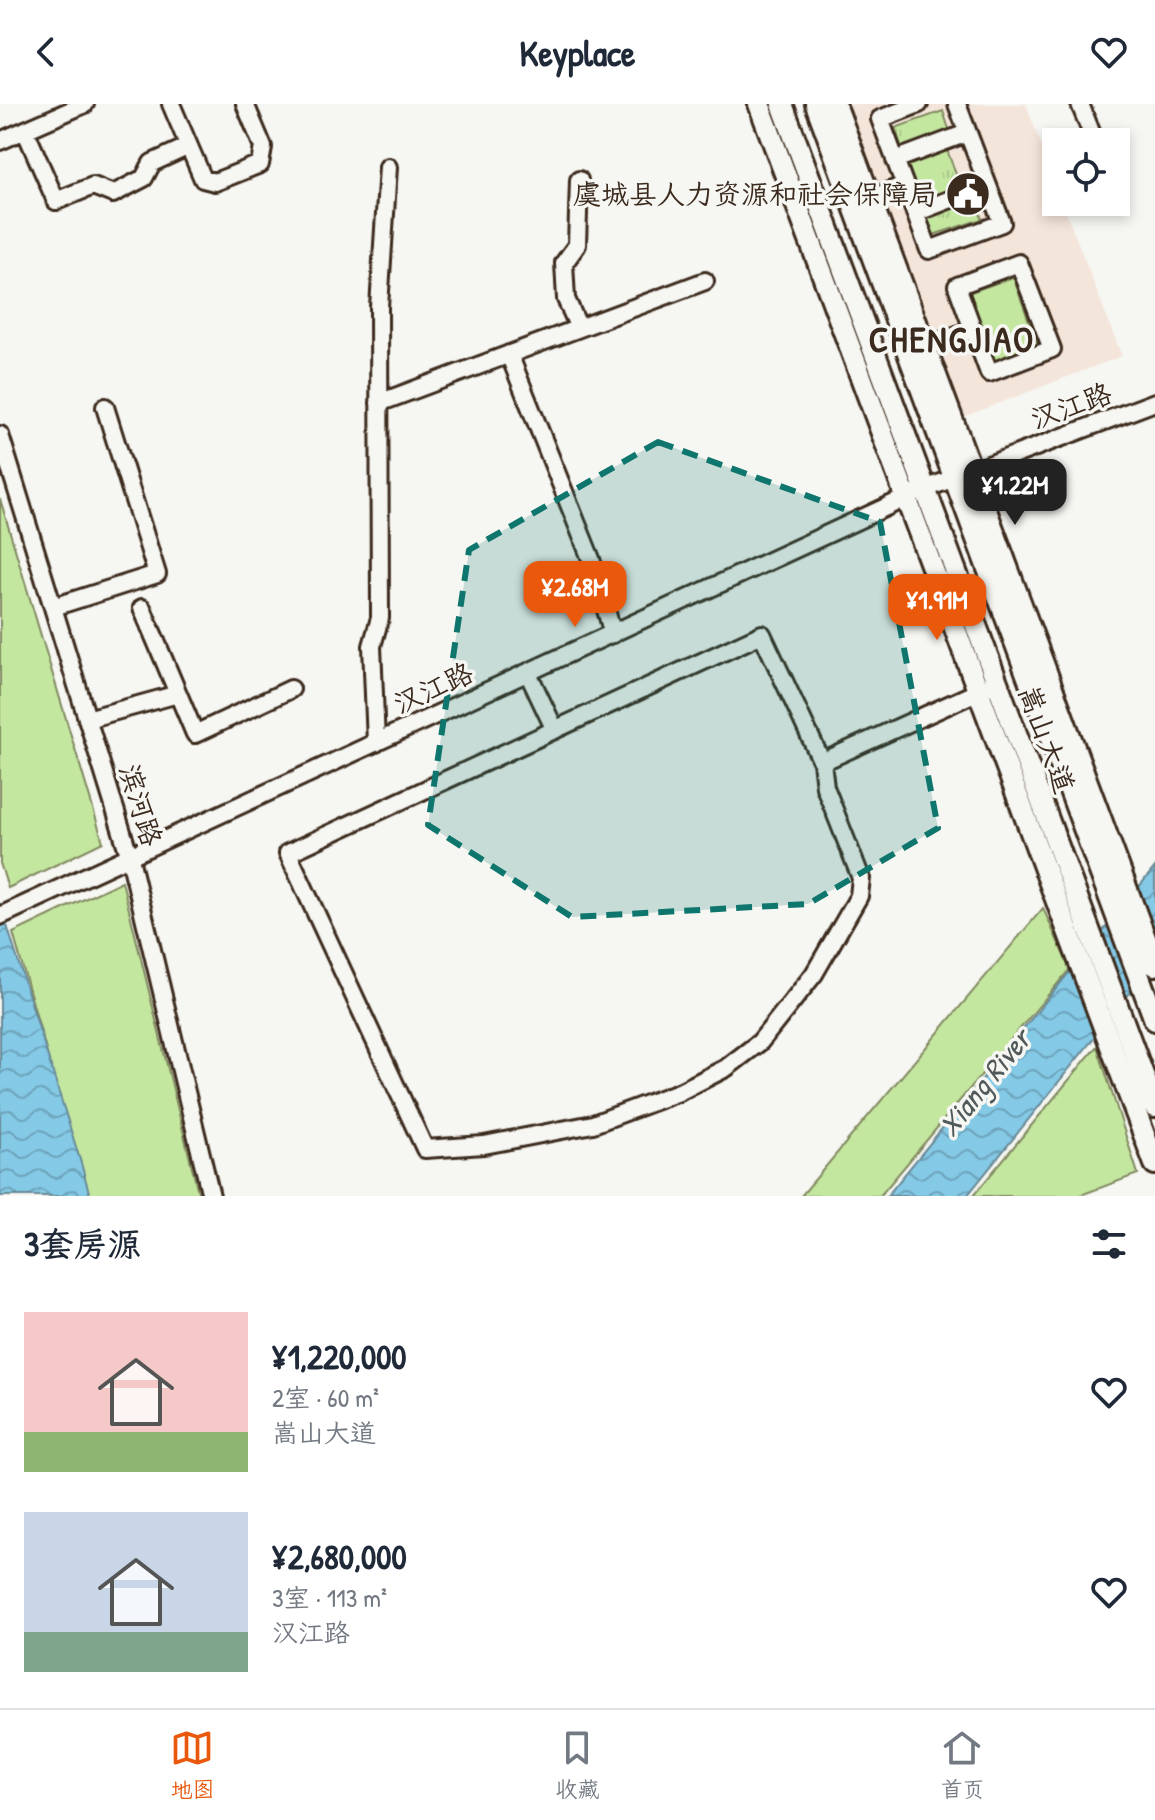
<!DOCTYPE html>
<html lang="zh">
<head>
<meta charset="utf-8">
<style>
  :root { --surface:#fff; --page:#f6f6f7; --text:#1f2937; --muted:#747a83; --line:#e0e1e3; --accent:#ea580c }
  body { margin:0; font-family:"Patrick Hand","LXGW WenKai TC",sans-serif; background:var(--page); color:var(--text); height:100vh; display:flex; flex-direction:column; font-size:30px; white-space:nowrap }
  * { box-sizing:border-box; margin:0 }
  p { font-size:26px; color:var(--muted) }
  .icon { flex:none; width:44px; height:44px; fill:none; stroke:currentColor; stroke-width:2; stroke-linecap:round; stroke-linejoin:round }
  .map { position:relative; height:1092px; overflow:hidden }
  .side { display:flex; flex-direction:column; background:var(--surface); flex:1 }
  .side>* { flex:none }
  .fabs { position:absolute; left:1042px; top:24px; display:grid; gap:16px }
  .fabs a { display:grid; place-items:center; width:88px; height:88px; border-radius:0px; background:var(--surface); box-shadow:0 4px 12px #0003; font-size:40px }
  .price { position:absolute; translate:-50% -68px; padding:0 18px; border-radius:16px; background:var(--accent); color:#fff; font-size:26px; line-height:52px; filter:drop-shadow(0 2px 4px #0008) }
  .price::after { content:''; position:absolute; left:50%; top:48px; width:24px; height:18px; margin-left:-12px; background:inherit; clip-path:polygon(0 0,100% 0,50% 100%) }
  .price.on { background:#222; color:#fff }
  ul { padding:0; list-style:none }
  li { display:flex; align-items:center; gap:24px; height:200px; padding:0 24px }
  li span { display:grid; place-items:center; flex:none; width:224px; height:160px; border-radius:0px; color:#555 }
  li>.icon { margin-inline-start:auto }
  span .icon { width:96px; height:96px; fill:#fffc; stroke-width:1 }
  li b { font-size:34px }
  h2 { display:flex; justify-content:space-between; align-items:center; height:96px; padding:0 24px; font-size:34px }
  header { display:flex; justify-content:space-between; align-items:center; height:104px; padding:0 24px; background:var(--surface); font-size:36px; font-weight:700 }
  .tabs { display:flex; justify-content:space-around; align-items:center; height:112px; border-top:2px solid var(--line); background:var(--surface); font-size:22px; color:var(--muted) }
  .tabs a { display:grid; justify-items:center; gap:4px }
  .tabs .on { color:var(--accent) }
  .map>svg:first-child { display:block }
  .built { fill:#f4e5da }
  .grass { fill:url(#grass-tufts); stroke:#80885f; stroke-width:2 }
  .park { fill:#c4e7a0; stroke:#80885f; stroke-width:2 }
  .water { fill:url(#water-waves); stroke:#678996; stroke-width:2 }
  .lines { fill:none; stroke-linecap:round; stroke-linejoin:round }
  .minor-casing { stroke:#3b2a1e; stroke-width:22 }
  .major-casing { stroke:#3b2a1e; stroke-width:26 }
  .minor { stroke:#f6f6f2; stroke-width:16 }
  .major { stroke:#f6f6f2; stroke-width:20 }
  .marked { fill:#0f766e; fill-opacity:0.2; stroke:#0f766e; stroke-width:6; stroke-dasharray:16 10; stroke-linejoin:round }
  .labels { text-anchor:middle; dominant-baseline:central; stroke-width:7; stroke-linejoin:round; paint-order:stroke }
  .poi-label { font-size:28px; fill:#3b2a1e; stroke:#f6f6f2; text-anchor:end }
  .street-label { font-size:28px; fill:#3b2a1e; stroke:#f6f6f2 }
  .water-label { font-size:30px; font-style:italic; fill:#515a5a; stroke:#f6f6f2 }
  .district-label { font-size:36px; font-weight:bold; letter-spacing:2px; fill:#3b2a1e; stroke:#f6f6f2 }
</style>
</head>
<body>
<header><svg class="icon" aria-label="back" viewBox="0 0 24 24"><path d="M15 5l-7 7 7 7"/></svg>Keyplace<svg class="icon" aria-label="heart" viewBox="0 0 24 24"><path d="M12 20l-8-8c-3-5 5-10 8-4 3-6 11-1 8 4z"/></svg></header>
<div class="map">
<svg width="1155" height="1092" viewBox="0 0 1155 1092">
  <defs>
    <pattern id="grass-tufts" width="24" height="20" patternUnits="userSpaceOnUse" patternTransform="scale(2)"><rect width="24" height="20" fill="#c4e7a0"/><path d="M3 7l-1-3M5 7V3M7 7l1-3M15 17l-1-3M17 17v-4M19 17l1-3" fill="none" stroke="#a9c689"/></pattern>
    <pattern id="water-waves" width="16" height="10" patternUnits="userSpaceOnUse" patternTransform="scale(2)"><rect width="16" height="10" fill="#84c9e6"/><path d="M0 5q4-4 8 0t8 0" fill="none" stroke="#6da3ba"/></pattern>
  </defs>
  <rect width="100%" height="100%" fill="#f6f6f2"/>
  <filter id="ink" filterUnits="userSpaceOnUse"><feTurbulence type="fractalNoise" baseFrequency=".0125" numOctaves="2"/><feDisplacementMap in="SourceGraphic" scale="16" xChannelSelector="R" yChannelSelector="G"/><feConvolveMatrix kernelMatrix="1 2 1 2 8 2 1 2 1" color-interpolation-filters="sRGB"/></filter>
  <g filter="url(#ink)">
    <path class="built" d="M853 0H1026L1056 82V98H1062L1122 252 963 313 847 2Z"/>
    <path class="grass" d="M943 7 950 28 902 44 895 24Z
      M947 46 960 81 921 96 908 61Z
      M975 94 982 115 933 131 926 111Z"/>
    <path class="park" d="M1013 173 1038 242 993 258 968 189Z
      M0 395 103 738 8 784 0 759Z
      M122 777 199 1092H87L13 829Z
      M1043 804 1070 865 880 1092H801Z
      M1097 942 1138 1070 1078 1092H973Z"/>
    <path class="water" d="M1155 763V858L967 1092H887Z
      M0 799 81 1059 90 1092H0Z"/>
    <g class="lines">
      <g class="minor-casing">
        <path id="minor" d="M171 0 203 75 215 78 260 60 263 43 245 0
          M919 0 880 15 929 146 1002 119 957 0
          M1080 0 1095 38
          M25 26 56 97 93 82 113 90 144 74 152 59 189 42
          M0 37 85 0
          M895 56 967 29
          M861 98 905 81
          M915 109 987 81
          M1019 159 1052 245 989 269 957 182Z
          M579 224 566 195 564 159 577 141 579 76
          M915 247 973 225
          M509 250 591 455 613 530
          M379 299 705 177
          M0 331 130 754 211 1092
          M53 503 157 470 105 303
          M142 504 195 630 291 585
          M762 530 822 658 825 683 861 774 859 792 814 870 760 938 726 964 679 988 593 1020 484 1041 425 1045 288 749Z
          M528 569 555 626
          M87 615 178 590
          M376 639 372 542 380 514 379 203 388 63
          M822 658 988 583
          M0 812 925 385 1155 298"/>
      </g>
      <g class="major-casing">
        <path id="major" d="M759 0 1155 1060
          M782 0 1155 1003
          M816 0 1155 916
          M835 0 1155 861"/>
      </g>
      <use href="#minor" class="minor"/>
      <use href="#major" class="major"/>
    </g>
  </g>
  <path class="marked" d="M658 338 880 418 938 724 808 800 572 813 428 721 469 446Z"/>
  <defs>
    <g id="civic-disc" transform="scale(2.3)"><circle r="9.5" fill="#3b2a1e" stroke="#f6f6f2"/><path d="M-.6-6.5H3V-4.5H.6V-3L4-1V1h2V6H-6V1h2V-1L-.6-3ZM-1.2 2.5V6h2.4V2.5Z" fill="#fff"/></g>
  </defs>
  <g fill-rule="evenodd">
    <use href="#civic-disc" x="968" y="90"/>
  </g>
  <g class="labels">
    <g class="poi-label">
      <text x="937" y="90">虞城县人力资源和社会保障局</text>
    </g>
    <g class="street-label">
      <text transform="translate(1071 302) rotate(-20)">汉江路</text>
      <text transform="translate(433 584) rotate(-25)">汉江路</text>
      <text transform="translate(1047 635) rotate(70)">嵩山大道</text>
      <text transform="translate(141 701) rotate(73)">滨河路</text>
    </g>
    <g class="water-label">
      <text transform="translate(984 978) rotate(-51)">Xiang River</text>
    </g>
    <g class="district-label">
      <text x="952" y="234">CHENGJIAO</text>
    </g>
  </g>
</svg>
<div class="fabs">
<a><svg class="icon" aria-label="locate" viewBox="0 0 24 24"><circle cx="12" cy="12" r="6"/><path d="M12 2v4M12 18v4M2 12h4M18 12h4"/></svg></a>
</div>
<b class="price on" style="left:1015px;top:423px">¥1.22M</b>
<b class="price" style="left:575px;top:525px">¥2.68M</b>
<b class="price" style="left:937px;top:538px">¥1.91M</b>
</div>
<section class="side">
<h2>3套房源<svg class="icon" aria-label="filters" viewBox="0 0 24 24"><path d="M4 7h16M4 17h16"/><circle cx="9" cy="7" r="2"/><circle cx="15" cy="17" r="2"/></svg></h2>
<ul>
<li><span style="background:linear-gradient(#f6c9c9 75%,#8fb573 0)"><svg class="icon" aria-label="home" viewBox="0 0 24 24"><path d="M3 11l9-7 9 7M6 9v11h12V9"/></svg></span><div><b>¥1,220,000</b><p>2室 · 60 m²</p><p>嵩山大道</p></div><svg class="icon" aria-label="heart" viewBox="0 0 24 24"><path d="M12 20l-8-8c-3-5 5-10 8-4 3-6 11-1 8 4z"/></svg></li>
<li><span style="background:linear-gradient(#c9d6e8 75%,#7fa58c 0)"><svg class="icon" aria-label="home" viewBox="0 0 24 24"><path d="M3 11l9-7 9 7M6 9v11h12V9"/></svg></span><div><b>¥2,680,000</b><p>3室 · 113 m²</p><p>汉江路</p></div><svg class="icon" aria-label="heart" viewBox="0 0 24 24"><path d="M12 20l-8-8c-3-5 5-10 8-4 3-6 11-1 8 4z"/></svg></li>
</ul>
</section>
<nav class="tabs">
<a class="on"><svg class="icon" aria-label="map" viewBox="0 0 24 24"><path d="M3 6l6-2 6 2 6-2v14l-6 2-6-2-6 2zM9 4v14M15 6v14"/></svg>地图</a>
<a><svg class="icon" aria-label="saved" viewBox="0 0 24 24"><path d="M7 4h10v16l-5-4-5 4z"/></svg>收藏</a>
<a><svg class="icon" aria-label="home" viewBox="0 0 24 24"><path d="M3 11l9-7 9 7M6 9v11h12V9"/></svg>首页</a>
</nav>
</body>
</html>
